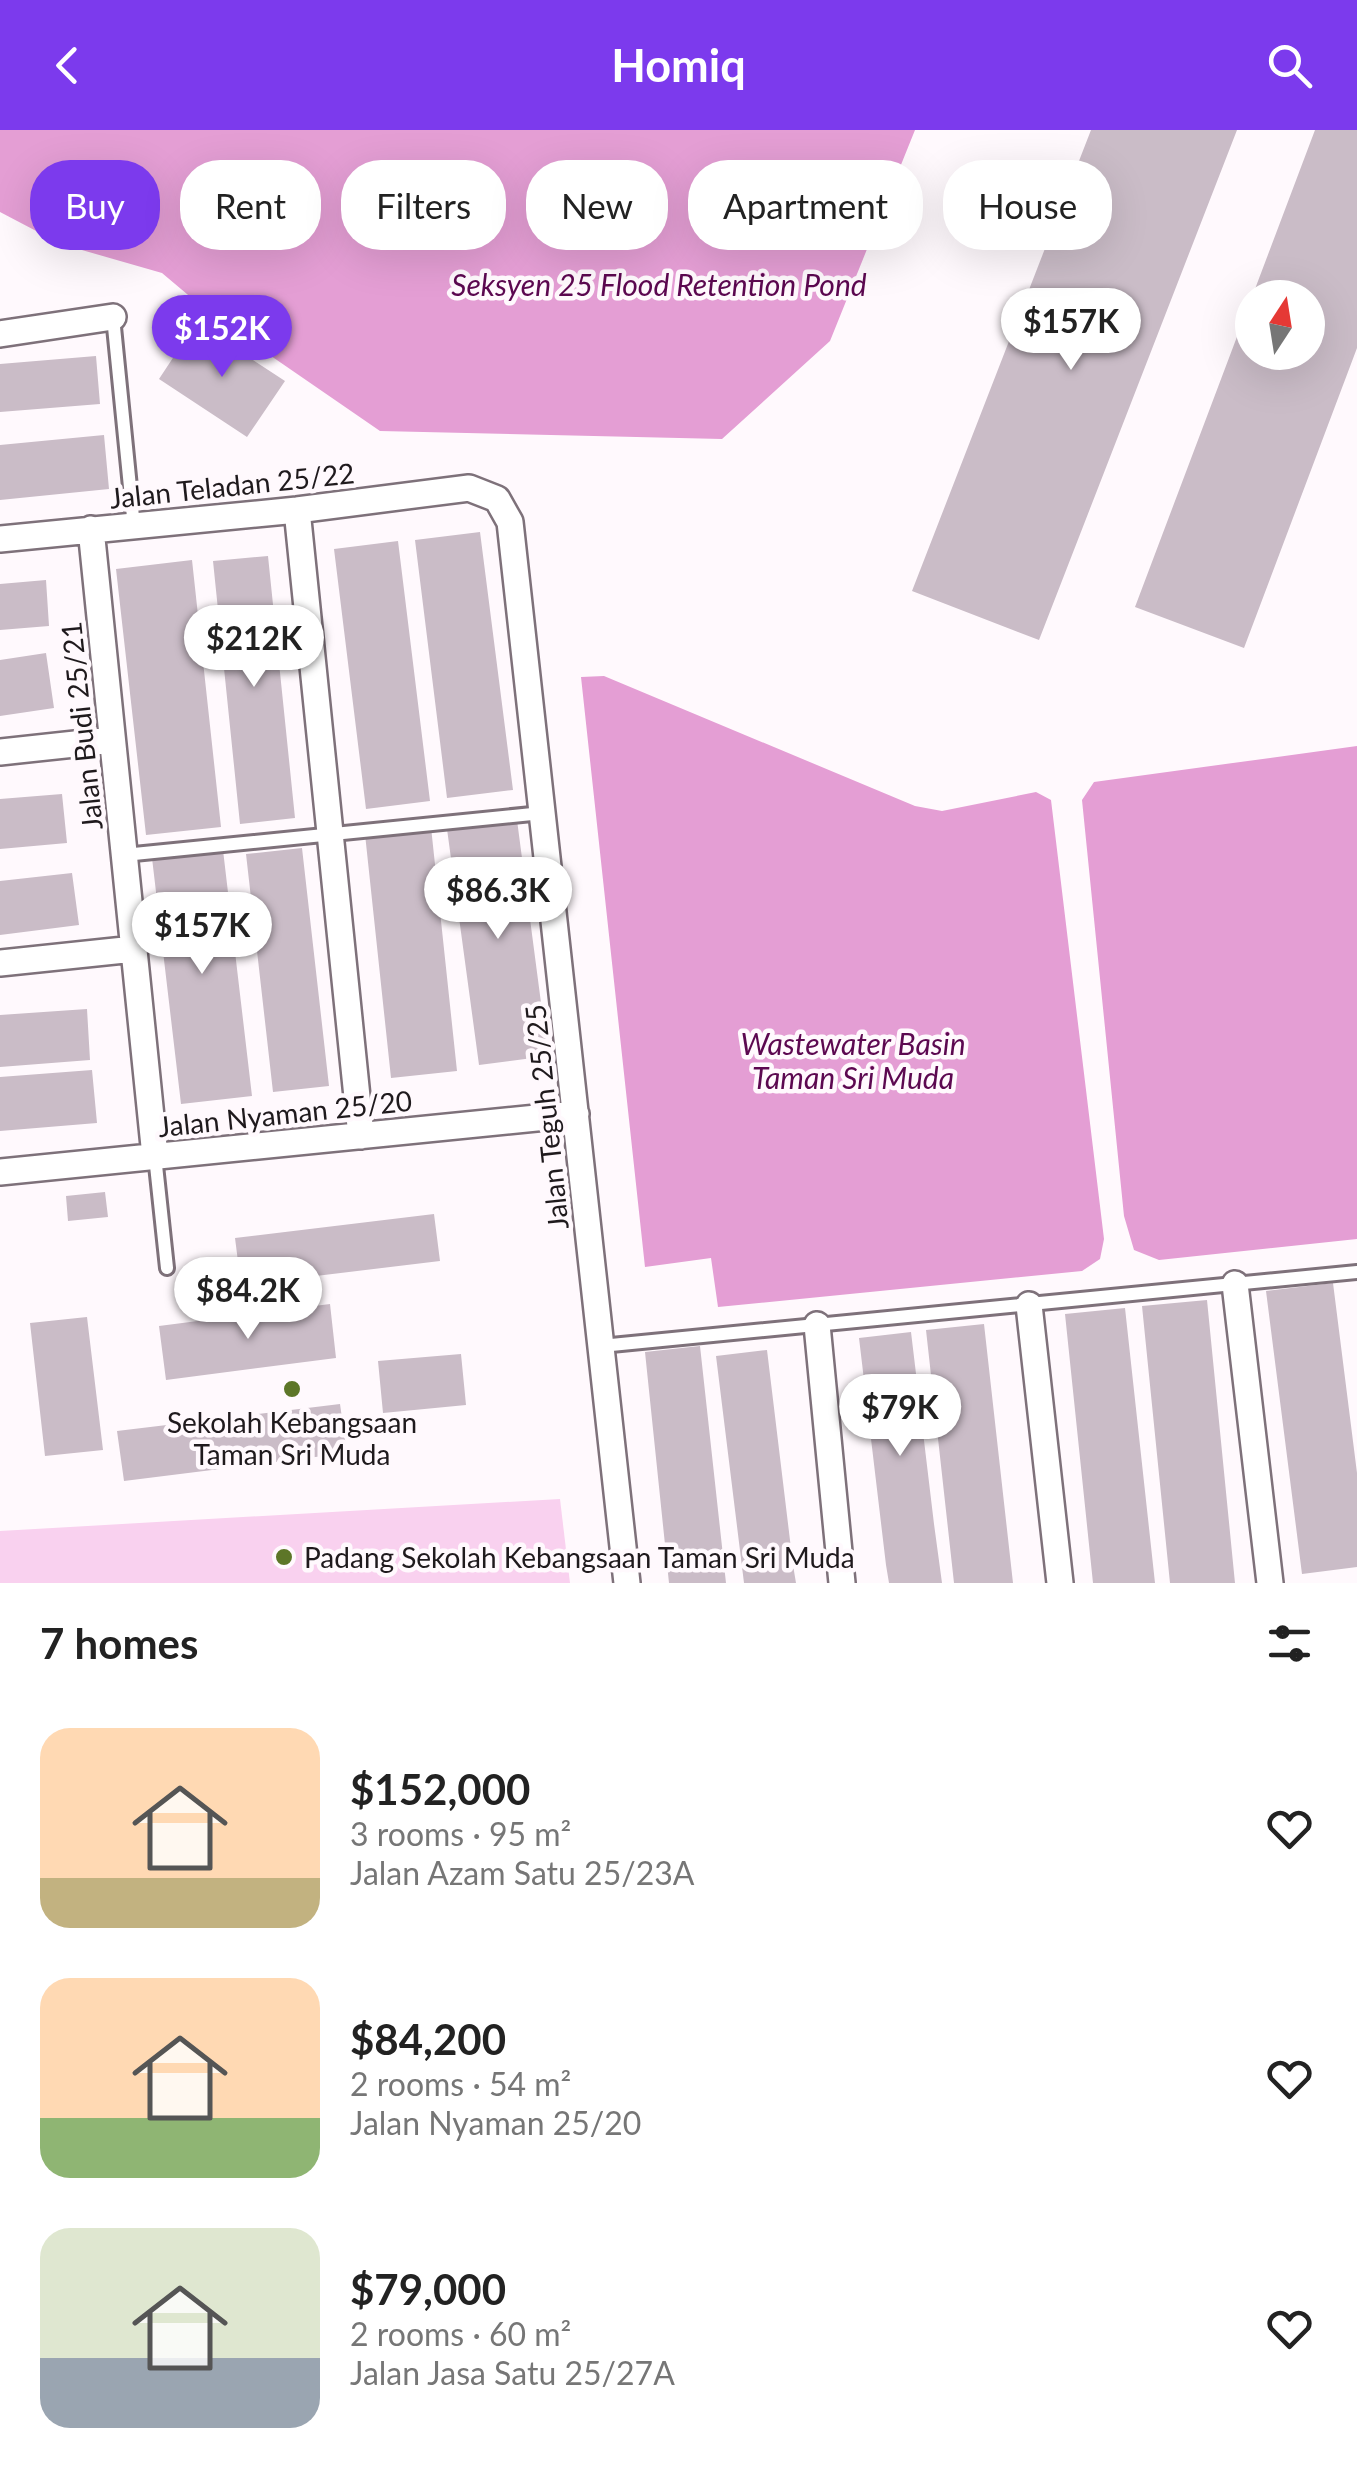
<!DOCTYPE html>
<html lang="en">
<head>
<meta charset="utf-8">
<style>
  :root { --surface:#fff; --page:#f6f6f6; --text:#222; --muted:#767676; --accent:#7c3aed }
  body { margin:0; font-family:Lato,sans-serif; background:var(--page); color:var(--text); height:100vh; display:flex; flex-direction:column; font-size:38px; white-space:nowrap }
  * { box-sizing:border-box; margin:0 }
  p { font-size:32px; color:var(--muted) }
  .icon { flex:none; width:55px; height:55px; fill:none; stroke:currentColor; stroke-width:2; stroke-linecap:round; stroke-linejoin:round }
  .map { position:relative; height:1453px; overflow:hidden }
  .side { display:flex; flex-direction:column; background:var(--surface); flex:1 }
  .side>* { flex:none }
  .guide { position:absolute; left:30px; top:30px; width:1298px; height:90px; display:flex; gap:20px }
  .needle { width:65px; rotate:12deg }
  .tools { position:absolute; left:1235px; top:150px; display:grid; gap:20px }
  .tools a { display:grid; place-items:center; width:90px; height:90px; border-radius:50%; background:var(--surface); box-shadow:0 10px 40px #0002; font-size:50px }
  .price { position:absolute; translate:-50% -85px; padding:0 22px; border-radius:35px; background:#fff; color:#222; font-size:32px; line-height:65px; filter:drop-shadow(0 2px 5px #0008) }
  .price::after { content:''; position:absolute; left:50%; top:60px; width:30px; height:22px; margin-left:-15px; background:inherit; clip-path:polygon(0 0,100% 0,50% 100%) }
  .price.current { background:var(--accent); color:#fff }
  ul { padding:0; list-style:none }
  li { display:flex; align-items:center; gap:30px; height:250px; padding:0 40px }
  li span { display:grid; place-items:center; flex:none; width:280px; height:200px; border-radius:30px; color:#555 }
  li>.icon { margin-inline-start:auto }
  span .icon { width:120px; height:120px; fill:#fffc; stroke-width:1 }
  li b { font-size:42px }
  h2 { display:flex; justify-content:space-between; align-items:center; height:120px; padding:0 40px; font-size:42px }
  .pill { padding:0 35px; border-radius:40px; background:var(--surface); box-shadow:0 10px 40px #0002; font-size:35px; line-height:90px }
  .pill.current { background:var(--accent); color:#fff }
  header { display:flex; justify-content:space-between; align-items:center; height:130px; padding:0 40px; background:var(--accent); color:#fff; font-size:45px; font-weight:700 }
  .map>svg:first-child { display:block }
  .green { fill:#f9d1ef }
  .water { fill:#e49ed4 }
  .building { fill:#cabcc7; fill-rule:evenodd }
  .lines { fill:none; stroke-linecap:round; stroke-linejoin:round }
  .lane-casing { stroke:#7e717a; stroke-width:18 }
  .street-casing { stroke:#7e717a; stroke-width:30 }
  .lane { stroke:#fff; stroke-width:12 }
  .street { stroke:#fff; stroke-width:25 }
  .poi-dot { fill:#5d7628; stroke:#fff9fd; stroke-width:4 }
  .labels { text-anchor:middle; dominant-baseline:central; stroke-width:9; stroke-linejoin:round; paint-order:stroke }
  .street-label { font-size:28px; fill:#1f1a1d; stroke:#fff9fd }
  .poi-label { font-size:28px; fill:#1f1a1d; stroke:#fff9fd }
  .water-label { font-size:30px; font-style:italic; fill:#5c0850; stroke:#fff9fd }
</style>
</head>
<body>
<header><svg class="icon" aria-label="back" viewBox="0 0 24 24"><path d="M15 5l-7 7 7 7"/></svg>Homiq<svg class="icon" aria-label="search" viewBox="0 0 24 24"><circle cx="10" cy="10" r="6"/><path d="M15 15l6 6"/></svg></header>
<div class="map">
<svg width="1357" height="1453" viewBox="0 0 1357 1453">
  <rect width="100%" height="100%" fill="#fff9fd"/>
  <path class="green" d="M560 1369 570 1453H0V1401Z"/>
  <path class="water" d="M0 0H915L830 211 722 309 380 301 213 186 162 143 61 114 0 82Z
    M604 546 915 676 942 681 1036 662 1051 670 1104 1109 1100 1129 1082 1141 718 1177 711 1128 645 1137 581 547Z
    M1357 616V1109L1159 1130 1134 1120 1124 1086 1082 670 1094 652Z"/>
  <path class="building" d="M1091 0H1237L1039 510 912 461Z
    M1315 0H1357V218L1244 518 1135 477ZM1252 168H1308V222H1252Z
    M196 193 285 251 247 307 159 249Z
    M96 226 100 274 0 282V234Z
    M104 305 109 359 0 370V315Z
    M480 402 513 660 447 668 415 410Z
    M398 411 430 671 366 679 334 419Z
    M268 426 295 688 240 694 213 431Z
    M192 430 221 697 146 705 116 439Z
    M46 450 49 496 0 500V454Z
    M46 523 54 578 0 586V530Z
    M62 664 67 713 0 719V669Z
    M517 690 548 926 479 935 447 699Z
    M431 697 457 941 391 948 365 704Z
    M302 718 329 956 273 962 246 724Z
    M223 720 252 966 181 974 152 728Z
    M72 743 79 795 0 805V751Z
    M87 879 90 930 0 937V885Z
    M92 940 97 993 0 1001V947Z
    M105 1062 108 1087 68 1091 66 1066Z
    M434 1084 440 1131 241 1155 235 1108Z
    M1333 1153 1357 1343V1437L1302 1444 1266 1161Z
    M1207 1170 1235 1453H1170L1142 1176Z
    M330 1174 336 1228 166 1250 159 1196Z
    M1125 1178 1155 1453H1093L1065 1184Z
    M87 1187 103 1320 45 1326 30 1193Z
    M984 1194 1013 1453H954L926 1200Z
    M911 1202 934 1394 942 1453H889L886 1435 859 1208Z
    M700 1216 726 1453H669L645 1222Z
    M767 1220 793 1435 796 1453H744L716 1226Z
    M461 1224 466 1275 383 1283 378 1231Z
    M340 1274 347 1323 124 1351 117 1301Z"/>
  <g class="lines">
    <g class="lane-casing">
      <path id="lane" d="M113 187 134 397
        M124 725 542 683
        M155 1026 167 1138
        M601 1216 1357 1142"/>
    </g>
    <g class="street-casing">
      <path id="street" d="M0 204 113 187
        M297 380 361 1006
        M91 399 155 1026
        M0 409 297 380 469 358 497 369 510 392 627 1453
        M0 622 112 610
        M0 833 134 819
        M0 1042 576 984
        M1235 1154 1270 1453
        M1029 1175 1060 1453
        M817 1195 842 1453"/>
    </g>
    <use href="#lane" class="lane"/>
    <use href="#street" class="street"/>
  </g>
  <g class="poi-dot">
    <circle cx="292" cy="1259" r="10"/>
    <circle cx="284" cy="1427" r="10"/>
  </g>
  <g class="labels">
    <g class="street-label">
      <text transform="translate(232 355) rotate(-6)">Jalan Teladan 25/22</text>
      <text transform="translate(81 596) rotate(-96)">Jalan Budi 25/21</text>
      <text transform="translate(285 983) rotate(-6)">Jalan Nyaman 25/20</text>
      <text transform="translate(546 987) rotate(-96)">Jalan Teguh 25/25</text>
    </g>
    <g class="poi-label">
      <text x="292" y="1292">Sekolah Kebangsaan<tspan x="292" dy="32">Taman Sri Muda</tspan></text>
      <text x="304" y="1427" text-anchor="start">Padang Sekolah Kebangsaan Taman Sri Muda</text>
    </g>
    <g class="water-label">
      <text x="659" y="154">Seksyen 25 Flood Retention Pond</text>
      <text x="853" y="913">Wastewater Basin<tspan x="853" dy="34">Taman Sri Muda</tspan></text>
    </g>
  </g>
</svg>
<div class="tools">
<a><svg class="needle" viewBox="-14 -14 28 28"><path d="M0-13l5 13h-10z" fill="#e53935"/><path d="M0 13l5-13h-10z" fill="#767676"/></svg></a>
</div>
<b class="price" style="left:1071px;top:243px">$157K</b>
<b class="price current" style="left:222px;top:250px">$152K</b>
<b class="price" style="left:254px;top:560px">$212K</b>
<b class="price" style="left:498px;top:812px">$86.3K</b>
<b class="price" style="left:202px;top:847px">$157K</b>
<b class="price" style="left:248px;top:1212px">$84.2K</b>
<b class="price" style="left:900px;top:1329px">$79K</b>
<div class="guide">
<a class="pill current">Buy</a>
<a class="pill">Rent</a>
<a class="pill">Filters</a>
<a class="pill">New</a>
<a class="pill">Apartment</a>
<a class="pill">House</a>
</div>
</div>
<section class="side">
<h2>7 homes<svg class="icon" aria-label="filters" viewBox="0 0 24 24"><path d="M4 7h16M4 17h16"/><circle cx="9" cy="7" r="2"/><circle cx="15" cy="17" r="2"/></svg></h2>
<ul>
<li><span style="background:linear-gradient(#ffd9b3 75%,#c2b280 0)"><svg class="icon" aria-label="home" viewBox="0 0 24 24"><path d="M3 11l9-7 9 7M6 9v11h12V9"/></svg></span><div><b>$152,000</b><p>3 rooms · 95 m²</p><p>Jalan Azam Satu 25/23A</p></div><svg class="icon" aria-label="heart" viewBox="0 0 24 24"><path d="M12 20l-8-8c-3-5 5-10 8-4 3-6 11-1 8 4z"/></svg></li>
<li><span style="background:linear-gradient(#ffd9b3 70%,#8fb573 0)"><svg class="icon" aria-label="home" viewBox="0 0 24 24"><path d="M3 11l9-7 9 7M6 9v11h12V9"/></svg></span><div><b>$84,200</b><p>2 rooms · 54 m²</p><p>Jalan Nyaman 25/20</p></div><svg class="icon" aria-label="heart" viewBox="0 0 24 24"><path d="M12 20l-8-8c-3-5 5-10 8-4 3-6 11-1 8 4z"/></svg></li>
<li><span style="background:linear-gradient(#dfe7d0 65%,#9aa5b1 0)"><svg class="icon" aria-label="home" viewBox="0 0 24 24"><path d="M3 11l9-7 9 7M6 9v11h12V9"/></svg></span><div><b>$79,000</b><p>2 rooms · 60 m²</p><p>Jalan Jasa Satu 25/27A</p></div><svg class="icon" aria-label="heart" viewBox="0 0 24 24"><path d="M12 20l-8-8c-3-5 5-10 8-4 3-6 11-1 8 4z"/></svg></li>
</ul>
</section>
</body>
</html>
